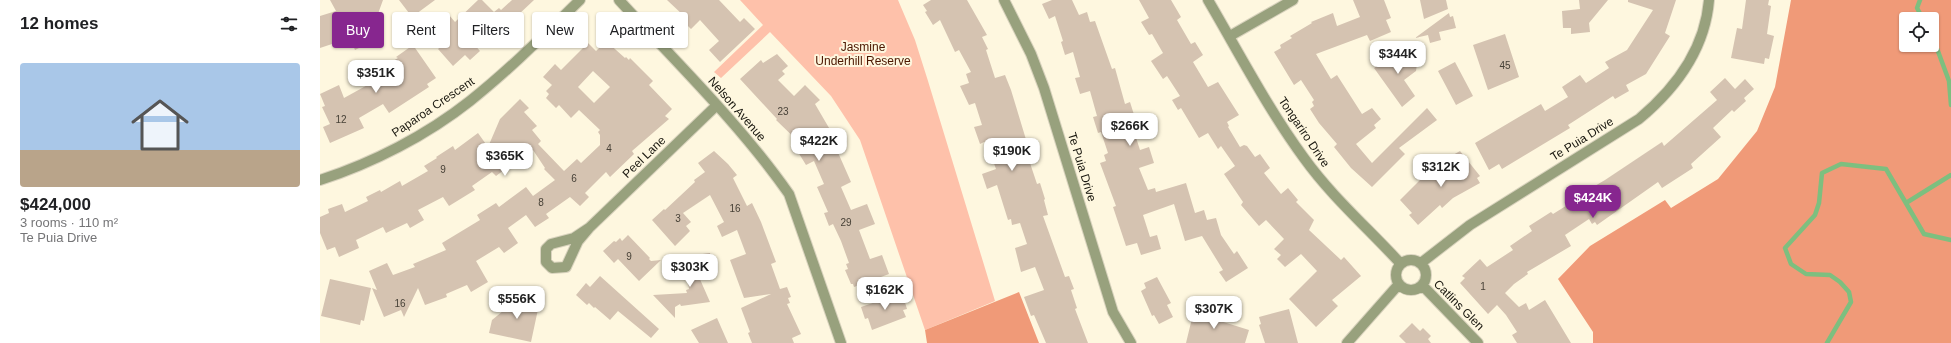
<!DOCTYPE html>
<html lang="en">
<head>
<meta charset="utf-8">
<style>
  :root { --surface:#fff; --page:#f6f6f6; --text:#202124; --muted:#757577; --line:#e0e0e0; --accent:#87268f }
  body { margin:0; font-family:Helvetica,sans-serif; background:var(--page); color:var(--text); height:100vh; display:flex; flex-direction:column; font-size:15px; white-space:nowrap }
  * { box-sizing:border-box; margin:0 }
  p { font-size:13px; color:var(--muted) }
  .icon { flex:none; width:22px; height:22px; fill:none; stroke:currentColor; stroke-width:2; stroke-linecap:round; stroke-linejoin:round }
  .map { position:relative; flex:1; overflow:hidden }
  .side { display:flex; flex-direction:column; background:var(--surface); width:320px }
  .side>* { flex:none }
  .guide { position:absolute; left:12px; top:12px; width:380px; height:36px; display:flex; gap:8px }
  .tools { position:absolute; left:1579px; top:12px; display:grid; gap:8px }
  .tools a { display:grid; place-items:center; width:40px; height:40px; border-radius:4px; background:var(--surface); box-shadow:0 1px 3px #0004; font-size:20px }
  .price { position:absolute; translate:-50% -34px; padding:0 9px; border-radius:8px; background:#fff; color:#222; font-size:13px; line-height:26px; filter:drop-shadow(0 1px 2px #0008) }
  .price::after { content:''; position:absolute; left:50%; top:24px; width:12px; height:9px; margin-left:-6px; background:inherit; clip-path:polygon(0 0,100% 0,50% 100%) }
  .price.on { background:var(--accent); color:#fff }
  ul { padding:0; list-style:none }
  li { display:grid; align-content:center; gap:8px; height:212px; padding:0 20px }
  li+li { border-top:1px solid var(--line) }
  li span { display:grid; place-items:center; height:124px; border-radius:4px; color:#555 }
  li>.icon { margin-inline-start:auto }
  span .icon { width:72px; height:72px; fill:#fffc; stroke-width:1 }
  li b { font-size:17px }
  h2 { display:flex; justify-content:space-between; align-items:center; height:48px; padding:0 20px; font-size:17px }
  .pill { padding:0 14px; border-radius:4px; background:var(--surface); box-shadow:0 1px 3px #0004; font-size:14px; line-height:36px }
  .pill.on { background:var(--accent); color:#fff }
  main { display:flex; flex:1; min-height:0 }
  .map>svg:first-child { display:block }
  .green { fill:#fec1aa }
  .forest { fill:#f09a78; fill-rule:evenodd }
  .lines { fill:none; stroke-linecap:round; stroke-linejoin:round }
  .stream { stroke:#7dbf7f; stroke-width:4.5 }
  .building { fill:#d5c3b1; fill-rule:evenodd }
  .street-casing { stroke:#d9d3be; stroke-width:12 }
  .street { stroke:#98a17d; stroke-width:10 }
  .labels { text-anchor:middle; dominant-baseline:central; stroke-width:4; stroke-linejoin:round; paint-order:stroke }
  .number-label { font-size:10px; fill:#474137 }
  .park-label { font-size:12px; fill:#4b1700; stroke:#fef7df }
  .street-label { font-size:12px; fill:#18160e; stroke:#fef7df }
</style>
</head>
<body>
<main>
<section class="side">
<h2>12 homes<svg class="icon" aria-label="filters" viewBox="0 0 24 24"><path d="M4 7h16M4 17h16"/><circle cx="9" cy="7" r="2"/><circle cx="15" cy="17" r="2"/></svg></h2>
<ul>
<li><span style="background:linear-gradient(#a9c7e8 70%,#b9a48a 0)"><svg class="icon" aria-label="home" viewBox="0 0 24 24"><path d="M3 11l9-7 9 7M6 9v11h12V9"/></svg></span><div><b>$424,000</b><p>3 rooms · 110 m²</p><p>Te Puia Drive</p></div></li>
</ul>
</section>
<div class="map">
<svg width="1631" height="343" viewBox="0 0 1631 343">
  <rect width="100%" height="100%" fill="#fef7df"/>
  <path class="green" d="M420 0H578L595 40 608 81 675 301 605 330 540 140 511 96 450 32 401 78 394 72 443 25Z"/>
  <path class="forest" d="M1471 0H1631V343H1273V332L1238 279 1270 246 1345 200 1351 208 1398 179 1437 131 1455 87ZM1586 19H1612V45H1586Z
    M699 292 719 343H607L605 330Z"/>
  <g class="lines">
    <path class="stream" d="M1600 0 1597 8 1603 19
      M1612 35 1629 81 1631 105
      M1586 203 1631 175
      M1507 343 1531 302 1529 292 1520 282 1510 275 1486 274 1471 264 1465 248 1495 215 1499 203 1502 173 1521 164 1566 169 1604 234 1631 240"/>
  </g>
  <path class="building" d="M10 0H63L47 44 35 50 30 38 0 48V16L16 11Z
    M79 0H115L92 17Z
    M158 0H162L174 12 179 8 181 10 192 0H214L182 30 175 23 153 43 160 51 150 60 145 55 133 66 118 49 129 39 117 25 129 15 135 22Z
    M347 0H399L420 22 424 18 435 29 400 62 389 50 399 41 380 20 371 29 361 19 364 16Z
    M611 0H647L667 35 662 37 668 49 666 50 675 78 685 75 691 90 711 156 708 157 717 184 720 183 725 199 724 200 728 215 723 216 745 277 749 276 754 289 751 290 757 308 755 309 768 343H726L714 315 711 316 704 297 724 290 715 267 701 272 695 248 707 244 700 223 692 225 691 219 688 220 677 185 667 189 662 174 676 169 666 141 660 144 654 127 662 125 655 103 649 105 640 86 649 83 646 74 651 72 639 50 635 52 620 20 613 25 605 12 607 11 603 5Z
    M732 0H752L759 15 767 12 770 22 775 21 792 69 795 68 805 104 810 102 816 121 811 122 820 150 829 147 834 163 819 168 828 190 835 188 836 192 866 183 875 213 884 210 887 220 896 218 901 235 914 254 917 251 928 268 906 282 899 272 903 270 882 236 865 241 854 204 823 215 830 237 837 235 841 249 821 255 817 243 806 246 793 207 796 206 780 163 786 161 784 155 788 153 781 132 778 133 773 117 777 116 770 91 760 94 755 78 760 77 753 52 745 55 741 42 743 41 735 16 729 19 722 4Z
    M819 0H851L861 17 857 20 871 44 875 42 883 55 873 62 888 87 898 82 919 115 907 122 909 126 908 127 920 147 924 145 927 146 935 157 940 154 950 168 944 173 961 194 968 188 978 200 976 202 994 220 989 230 1021 260 1024 257 1041 276 1012 300 1018 306 996 327 969 299 997 271 981 254 965 267 957 259 961 255 954 249 964 239 946 220 939 226 921 205 923 202 904 174 915 166 901 146 898 149 888 133 879 138 861 108 858 110 852 100 860 96 847 76 843 79 831 61 843 53 832 34 829 35 821 22 829 18Z
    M1033 0H1064L1071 18 1066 20 1071 32 1050 41 1047 35 996 54 1011 79 1017 75 1042 114 1052 108 1061 119 1054 125 1056 128 1036 144 1052 163 1107 108 1117 120 1079 148 1085 154 1052 187 1031 168 1014 147 1017 144 999 123 990 109 994 106 992 102 994 100 981 80 974 85 954 52 961 48 960 45 972 38 970 36 992 23 991 22 1013 13 1017 26 1040 17Z
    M1100 0H1126L1128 9 1104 19Z
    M1259 0H1288L1269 23 1270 32 1251 34V28H1243L1242 11 1260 9Z
    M1308 0H1356L1345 33 1350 36 1326 74 1306 85 1309 91 1295 99 1293 96 1248 125 1250 128 1182 169 1179 164 1169 170 1155 143 1221 104 1225 111 1248 97 1242 87 1260 75 1266 83 1289 68 1285 62 1307 50 1333 10 1308 2Z
    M1426 0H1449L1448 5 1451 6 1447 34 1454 36 1449 59 1445 58 1444 64 1411 58 1417 28 1422 29Z
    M1129 13 1130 17 1133 16 1136 28 1119 32 1121 40 1110 43 1108 35 1095 38Z
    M1185 34 1199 77 1168 90 1153 45Z
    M286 41 305 58 306 57 309 60 310 58 333 81 329 85 352 109 345 116 349 119 312 151 314 154 290 177 286 172 265 193 269 197 260 206 250 197 226 214 229 218 215 227 206 215 188 228 198 243 184 253 179 247 156 261 168 282 151 292 147 285 126 294 127 297 105 305 98 288 84 317 81 310 64 317 52 288 57 290 49 271 67 263 73 275 95 267 93 264 126 250 122 243 160 220 157 215 176 203 179 207 206 187 213 196 235 180 224 169 225 168 213 150 210 152 206 147 203 149 198 145 181 158 188 167 176 176 172 172 152 186 155 190 129 206 123 197 98 210 104 220 90 228 87 223 66 233 63 227 36 240 39 248 19 257 15 247 7 250 0 233V217L9 213 8 209 22 204 25 212 48 201 46 197 60 190 61 192 80 181 82 186 108 171 104 166 117 158 116 157 133 146 135 150 158 133 168 147 180 119 200 99 209 108 204 112 217 126 212 130 221 141 218 144 244 171 257 159 261 163 280 145V135L278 132 280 130 259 110 251 118 239 105 236 108 226 98 229 94 226 91 232 85 223 77 235 64 241 70 268 43 276 51ZM273 71 290 87 274 103 258 87Z
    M93 45 116 78 107 84 109 87 69 113 63 104 39 118 44 128 10 143 3 127 10 124 2 107 5 106 0 94 19 85 24 98 53 82 49 75 78 58 76 57Z
    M1077 51 1098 57 1096 71 1084 80 1095 96 1082 107 1054 68Z
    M457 54 468 66 462 71 465 74 458 80 474 96 485 85 500 100 495 104 512 133 519 129 527 142 516 148 531 182 521 187 531 210 547 204 555 224 539 230 550 259 562 255 569 274 534 287 533 284H531L525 270 528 269 526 264 529 263 521 241 513 224 509 226 504 213 508 212 497 187 504 184 494 161 486 165 478 152 485 148 456 120 457 119 420 79 441 60 443 63Z
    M1135 62 1153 96 1136 105 1118 71Z
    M1405 78 1415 89 1425 79 1434 89 1424 98 1426 101 1414 112 1412 110 1393 128 1401 137 1371 164 1373 168 1342 188 1338 182 1277 225 1275 222 1272 224 1269 219 1245 235 1251 246 1207 272 1208 274 1194 284 1185 293 1199 307 1206 303 1209 310 1225 300 1251 343H1197L1192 335 1197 332 1186 315 1177 305 1168 314 1140 283 1145 278 1142 276 1160 259 1167 267 1193 250 1190 246 1212 231 1209 226 1231 212 1233 214 1257 199 1256 197 1285 180 1342 142 1344 146 1397 100 1390 92Z
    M394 151 408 164 417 175 413 178 427 206 432 203 441 222 456 262 451 264 460 289 467 287 471 297 468 298 470 303 467 304 481 334 472 338 474 343H432L428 333 430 332 421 308 451 294 424 298 410 260 426 254 417 230 402 237 397 226 404 222 390 195 363 213 371 222 366 226 370 231 355 246 332 220 344 209 345 210 375 182 374 180 385 172 378 163Z
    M1140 151 1160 176 1157 178 1160 183 1133 198 1122 208 1120 205 1098 225 1089 215 1092 213 1080 200 1108 172 1111 176 1129 165 1126 159Z
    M308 235 330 258 329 259 331 261 341 260 319 281 298 259 294 263 283 251 294 241 296 242 300 238 302 241Z
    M390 253 393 271 379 277 390 302 361 306 360 304 355 307V318L333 295 367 293 366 290 369 289 367 275 378 274 375 255Z
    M280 276 339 329 331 338 298 311 290 320 275 307 274 308 269 303 267 305 256 295 266 283 270 287Z
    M837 277 851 303 847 305 853 317 839 324 834 315 832 316 821 291 826 288 824 283Z
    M10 279 51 288 44 321 41 320 40 325 1 316Z
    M582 293 587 309 583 310 586 317 552 330 548 318 545 319 541 307Z
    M205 297 220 300 211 342 169 333 172 320 183 311 185 300 197 303 198 298 204 300Z
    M886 309 899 312 897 320 929 330 925 343H866L874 310 885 313Z
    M969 309 978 343H945L939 325 941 324 939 317Z
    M397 318 408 343H379L371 330Z
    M1092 323 1100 331 1103 328 1111 336 1108 339 1111 343H1086L1079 336Z"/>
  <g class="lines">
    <g class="street-casing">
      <path id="street" d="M299 0C357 63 420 124 469 194L521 343
        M684 0 711 54 724 88 793 312 811 343
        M888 0C919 53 948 109 984 158 1012 197 1048 228 1080 263
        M910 36 973 0
        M0 180C53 163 107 135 150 101 189 70 224 35 260 0
        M269 228 254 238 231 244 226 249V262L232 268 246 267 258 241 269 228 397 105
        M1076 275a15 15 0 1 1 30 0a15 15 0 1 1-30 0Z
        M1101 263 1150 225 1319 119C1356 88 1385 50 1389 0
        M1102 285 1158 343
        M1027 343 1079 284"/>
    </g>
    <use href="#street" class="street"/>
  </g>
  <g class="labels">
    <g class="number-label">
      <text x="1185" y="65">45</text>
      <text x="463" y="111">23</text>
      <text x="21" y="119">12</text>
      <text x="289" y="148">4</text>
      <text x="123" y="169">9</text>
      <text x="254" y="178">6</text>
      <text x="221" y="202">8</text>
      <text x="415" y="208">16</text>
      <text x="358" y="218">3</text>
      <text x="526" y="222">29</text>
      <text x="309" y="256">9</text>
      <text x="1163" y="286">1</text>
      <text x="80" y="303">16</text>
    </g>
    <g class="park-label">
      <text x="543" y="47">Jasmine<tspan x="543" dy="14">Underhill Reserve</tspan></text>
    </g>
    <g class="street-label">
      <text transform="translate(113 107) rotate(-34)">Paparoa Crescent</text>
      <text transform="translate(417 109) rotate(49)">Nelson Avenue</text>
      <text transform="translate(984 132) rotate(56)">Tongariro Drive</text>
      <text transform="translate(1262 139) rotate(-32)">Te Puia Drive</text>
      <text transform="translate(324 157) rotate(-44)">Peel Lane</text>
      <text transform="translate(762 167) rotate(73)">Te Puia Drive</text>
      <text transform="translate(1139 305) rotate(45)">Catlins Glen</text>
    </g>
  </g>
</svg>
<div class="tools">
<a><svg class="icon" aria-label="locate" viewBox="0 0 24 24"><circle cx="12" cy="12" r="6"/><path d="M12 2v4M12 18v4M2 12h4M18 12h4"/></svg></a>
</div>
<b class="price" style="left:1078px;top:75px">$344K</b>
<b class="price" style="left:56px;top:94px">$351K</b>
<b class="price" style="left:810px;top:147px">$266K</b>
<b class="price" style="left:499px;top:162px">$422K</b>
<b class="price" style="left:692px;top:172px">$190K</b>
<b class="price" style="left:185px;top:177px">$365K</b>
<b class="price" style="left:1121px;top:188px">$312K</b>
<b class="price on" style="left:1273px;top:219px">$424K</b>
<b class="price" style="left:370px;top:288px">$303K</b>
<b class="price" style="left:565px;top:311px">$162K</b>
<b class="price" style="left:197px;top:320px">$556K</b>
<b class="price" style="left:894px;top:330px">$307K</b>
<div class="guide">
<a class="pill on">Buy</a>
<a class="pill">Rent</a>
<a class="pill">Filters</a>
<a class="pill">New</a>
<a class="pill">Apartment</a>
</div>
</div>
</main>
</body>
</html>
